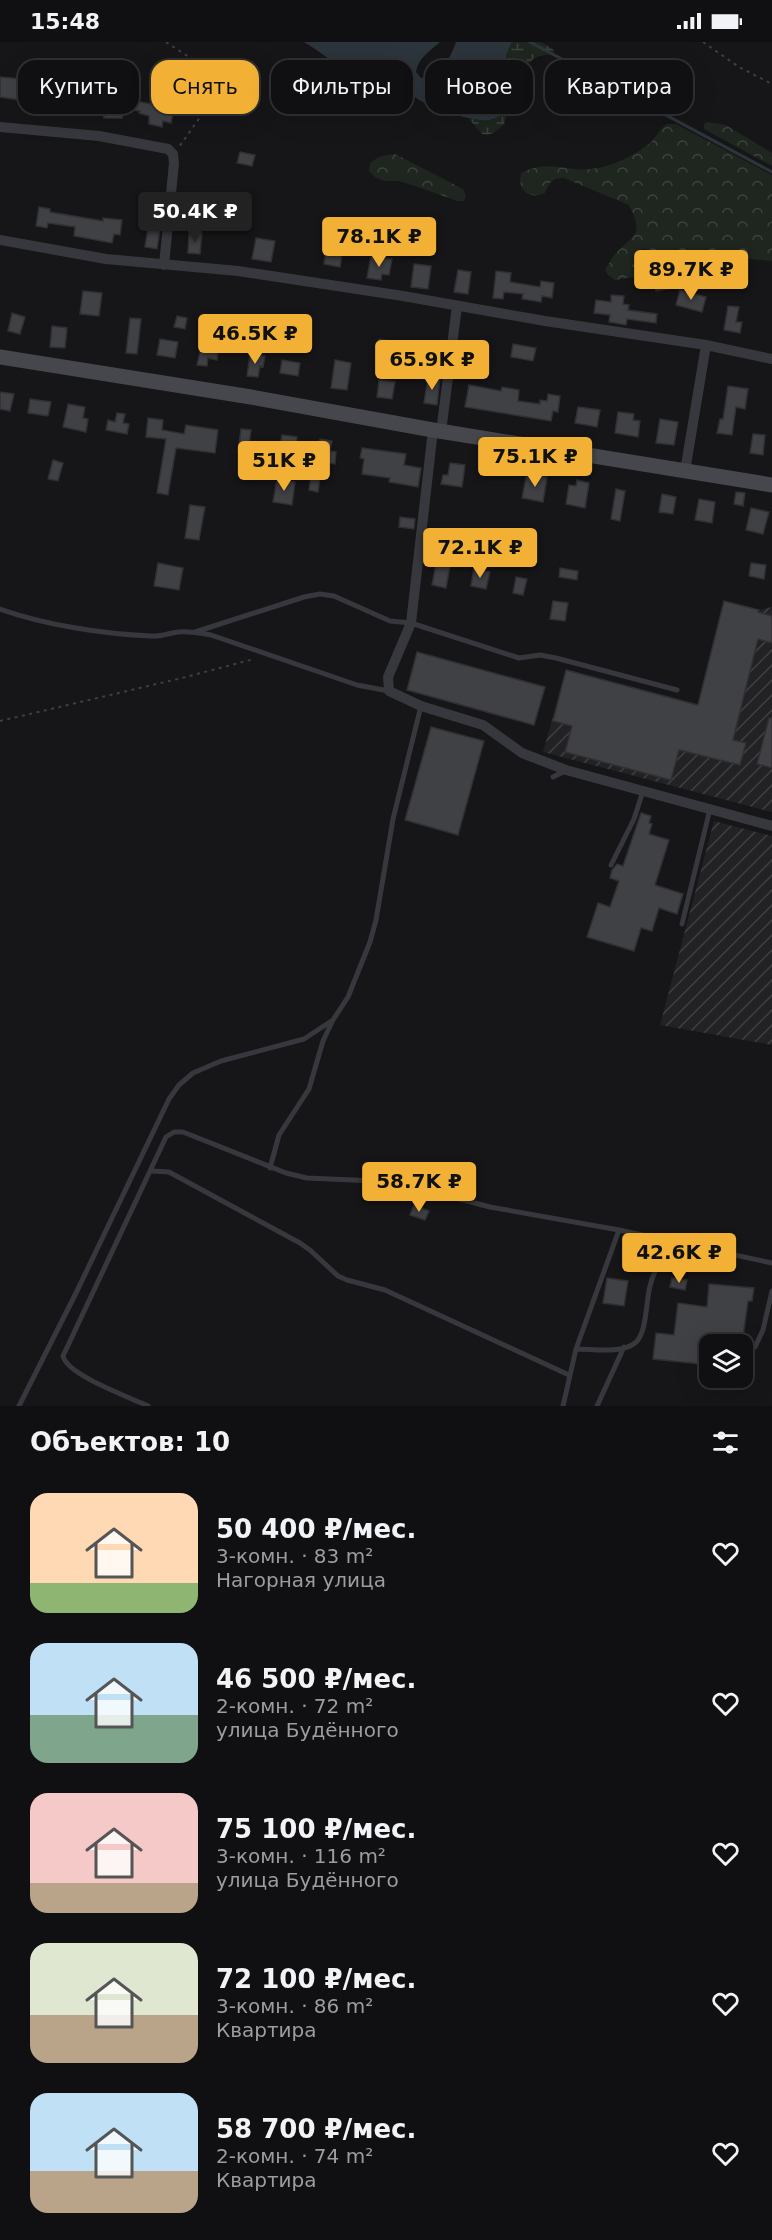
<!DOCTYPE html>
<html lang="ru">
<head>
<meta charset="utf-8">
<style>
  :root { --surface:#101012; --page:#1e1e20; --text:#f1f3f6; --muted:#9c9d9f; --line:#303032; --accent:#f2b134 }
  body { margin:0; font-family:"DejaVu Sans",sans-serif; background:var(--page); color:var(--text); height:100vh; display:flex; flex-direction:column; font-size:22px; white-space:nowrap }
  * { box-sizing:border-box; margin:0 }
  p { font-size:20px; color:var(--muted) }
  .icon { flex:none; width:33px; height:33px; fill:none; stroke:currentColor; stroke-width:2; stroke-linecap:round; stroke-linejoin:round }
  .map { position:relative; height:1364px; overflow:hidden }
  .details { display:flex; flex-direction:column; background:var(--surface); flex:1 }
  .details>* { flex:none }
  .hud { position:absolute; left:18px; top:18px; width:736px; height:54px; display:flex; gap:12px }
  .fabs { position:absolute; left:699px; top:1292px; display:grid; gap:12px }
  .fabs a { display:grid; place-items:center; width:54px; height:54px; border-radius:12px; background:var(--surface); box-shadow:0 6px 24px #0002,0 0 0 2px var(--line); font-size:30px }
  .price { position:absolute; translate:-50% -51px; padding:0 14px; border-radius:6px; background:var(--accent); color:#111; font-size:20px; line-height:39px; filter:drop-shadow(0 2px 3px #0008) }
  .price::after { content:''; position:absolute; left:50%; top:36px; width:18px; height:14px; margin-left:-9px; background:inherit; clip-path:polygon(0 0,100% 0,50% 100%) }
  .price.active { background:#222; color:#fff }
  ul { padding:0; list-style:none }
  li { display:flex; align-items:center; gap:18px; height:150px; padding:0 30px }
  li span { display:grid; place-items:center; flex:none; width:168px; height:120px; border-radius:18px; color:#555 }
  li>.icon { margin-inline-start:auto }
  span .icon { width:72px; height:72px; fill:#fffc; stroke-width:1 }
  li b { font-size:26px }
  h2 { display:flex; justify-content:space-between; align-items:center; height:72px; padding:0 30px; font-size:26px }
  .pill { padding:0 21px; border-radius:18px; background:var(--surface); box-shadow:0 6px 24px #0002,0 0 0 2px var(--line); font-size:21px; line-height:54px }
  .pill.active { background:var(--accent); color:#111 }
  .status { display:flex; justify-content:space-between; align-items:center; height:42px; padding:0 30px; background:var(--surface); direction:ltr }
  .status svg { height:16px; fill:currentColor }
  .map>svg:first-child { display:block }
  .industrial { fill:url(#industrial-furrows) }
  .forest { fill:url(#forest-crowns) }
  .wetland { fill:url(#wetland-marsh) }
  .water { fill:#2c353c }
  .lines { fill:none; stroke-linecap:round; stroke-linejoin:round }
  .stream { stroke:#2c353c; stroke-width:3 }
  .building { fill:#404145; stroke:#303034; stroke-width:1.5 }
  .path { stroke:#3d3f44; stroke-width:2; stroke-dasharray:3 4.5; stroke-linecap:butt }
  .lane { stroke:#37383d; stroke-width:5 }
  .street { stroke:#37383d; stroke-width:10 }
  .secondary { stroke:#45474d; stroke-width:15 }
</style>
</head>
<body>
<div class="status"><b>15:48</b><svg viewBox="0 0 49 12"><path d="M0 12V9h3v3zM5 12V6h3v6zM10 12V3h3v9zM15 12V0h3v12zM26 1h20v11H26zM47 4h2v5h-2z"/></svg></div>
<div class="map">
<svg width="772" height="1364" viewBox="0 0 772 1364">
  <defs>
    <pattern id="industrial-furrows" width="10" height="10" patternUnits="userSpaceOnUse" patternTransform="scale(1.5)"><rect width="10" height="10" fill="#222225"/><path d="M-1 1l2-2M0 10L10 0M9 11l2-2" fill="none" stroke="#3f3f43"/></pattern>
    <pattern id="forest-crowns" width="20" height="18" patternUnits="userSpaceOnUse" patternTransform="scale(1.5)"><rect width="20" height="18" fill="#1e261f"/><path d="M2 6a3 3 0 1 1 6 0M12 15a3 3 0 1 1 6 0" fill="none" stroke="#3c433d"/></pattern>
    <pattern id="wetland-marsh" width="20" height="14" patternUnits="userSpaceOnUse" patternTransform="scale(1.5)"><rect width="20" height="14" fill="#1e261f"/><path d="M1 5h8M5 5V1M11 12h8M15 12V8" fill="none" stroke="#3c433d"/></pattern>
  </defs>
  <rect width="100%" height="100%" fill="#161618"/>
  <path class="industrial" d="M724 559 759 568 772 565V770L543 710 566 628 698 663Z
    M714 779 772 794V1003L660 983Z"/>
  <path class="forest" d="M350 36 379 40 385 44C385 79 338 69 344 38Z
    M707 80 726 83 772 111V124L704 87V82Z
    M667 82H676L772 133V219L643 207 638 210 634 235 615 238 608 233 605 228C609 222 612 215 616 211 635 191 644 194 629 163L564 136C552 136 550 140 545 151 529 158 517 149 521 131 549 117 564 130 591 127 611 125 636 113 651 100 657 94 660 87 667 82Z
    M395 112 463 147 466 153 464 159H457L421 146 399 139H384L375 135 369 129 370 121C379 114 384 113 395 112Z"/>
  <path class="wetland" d="M512 0H541L554 8V12C546 13 537 13 531 19 518 31 511 65 504 82 497 89 492 94 482 92L469 77 492 78 508 62 506 13Z"/>
  <path class="water" d="M304 0H440C430 9 418 16 416 30L421 36C439 35 451 16 456 0H512L506 13 508 62C506 69 500 75 493 77 478 83 427 65 415 55 407 48 412 34 400 30 391 26 376 33 364 32 341 29 323 11 304 0Z"/>
  <g class="lines">
    <path class="stream" d="M530 0 772 130"/>
  </g>
  <path class="building" d="M45 18 59 19V23L66 24 65 32 104 38 103 44 129 47 136 55 135 59 174 66 171 81 163 79 162 85 149 82V74L139 71 140 69 124 67 122 76H104L105 62 86 59 60 57 59 68 33 64V60L0 55V35L35 38 37 26 44 27Z
    M188 46 200 49 197 64 185 62Z
    M240 110 255 113 252 124 237 121Z
    M39 165 50 167V170L103 179V176L122 178 120 193 114 192 112 201 74 194 75 185 48 181 47 186 36 184Z
    M148 185 160 187 157 207 145 205Z
    M189 190 202 191 200 212 188 211Z
    M256 196 275 199 271 220 252 217Z
    M327 203 343 206 340 225 324 222Z
    M371 214 392 217 389 233 382 232 381 238 367 236Z
    M414 222 431 224 428 247 411 245Z
    M458 228 471 230 468 252 454 250Z
    M496 229 511 231 510 240 540 245 541 239 554 241 552 256 542 254 541 260 522 257 523 252 504 250 503 257 493 256Z
    M673 236 675 245 656 249 654 239Z
    M680 248 706 255 702 270 676 263Z
    M83 249 102 251 99 274 80 272Z
    M611 253 624 254 623 262 629 263 628 268 657 272 656 281 627 277 626 283 609 280 610 273 594 271 596 258 611 260Z
    M728 264 739 265 736 280H742L740 291 724 288Z
    M12 271 25 275 20 292 8 289Z
    M177 274 187 276 185 287 174 285Z
    M130 276 141 277 137 312 126 311Z
    M52 284 67 286 65 306 50 305Z
    M160 297 178 300 175 316 157 313Z
    M379 297 396 300 395 312 377 310Z
    M513 302 536 306 533 319 511 315Z
    M201 305 218 308 217 318 208 316 207 324 197 323Z
    M250 312 265 314 263 325 260 324 258 335 247 334Z
    M282 318 300 321 298 334 280 331Z
    M335 318 351 321 347 348 331 346Z
    M428 335 440 336 437 363 424 361Z
    M379 338 395 340 392 357 377 355Z
    M469 343 501 349 502 345 519 348 518 359 540 362V358L547 359 548 352 560 354 558 370 553 369 551 379 465 365Z
    M728 344 748 347 745 367 736 365 732 393 717 391 720 377H723Z
    M0 350 14 352 10 369 0 367Z
    M30 357 51 360 48 374 28 371Z
    M68 362 85 365 83 376 88 377 86 390 63 385Z
    M578 365 600 368 597 385 575 381Z
    M618 370 634 372 633 378 640 379 638 395 615 391Z
    M117 371 125 372 123 381 129 382 127 392 106 388 108 378 115 380Z
    M148 376 163 378 162 388 184 392 186 383 218 388 215 411 176 406 168 453 157 451 166 397 146 395Z
    M660 377 678 380 674 403 656 401Z
    M241 387 251 388 248 411 238 410Z
    M753 392 765 393 763 413 750 411Z
    M282 393 297 395 293 420 278 417Z
    M320 397 332 399 330 409 336 410 335 422 322 420 318 450 309 448 314 411 318 412Z
    M362 406 406 412 404 423 421 426 418 445 389 440 390 436 362 432 364 417 360 416Z
    M53 418 63 421 58 439 48 437Z
    M450 421 465 423 462 445 441 442 443 433H448Z
    M527 431 547 435 543 460 522 456Z
    M277 437 295 440 292 463 273 460Z
    M577 438 589 441 585 466 566 462 569 443 576 444Z
    M616 447 625 449 620 479 611 477Z
    M736 450 745 451 743 464 734 462Z
    M662 452 676 455 673 472 659 470Z
    M699 457 715 460 712 481 695 478Z
    M190 463 205 465 199 498 185 496Z
    M751 466 769 470 763 492 746 488Z
    M400 475 415 477 414 487 399 485Z
    M158 521 183 526 179 548 154 544Z
    M751 521 766 523 764 537 749 534Z
    M436 522 450 524 446 546 432 543Z
    M474 526 490 530 486 547 471 544Z
    M560 526 578 529 577 538 559 535Z
    M516 535 527 537 523 553 513 551Z
    M553 559 568 561 565 579 550 577Z
    M724 559 759 568 758 570 772 574V601L758 597 733 698 746 701 740 723 679 708 671 738 565 710 572 684 553 679 566 628 698 663Z
    M417 610 545 645 534 683 407 648Z
    M769 676H772V726L757 722Z
    M431 685 484 699 458 793 405 778Z
    M641 771 651 774 649 781 652 782 649 792 669 798 655 843 683 852 677 872 659 866 652 889 641 886 634 909 587 895 598 861 610 865 619 839 610 836 612 828 617 822 623 824Z
    M414 1163 429 1169 425 1178 410 1173Z
    M607 1236 628 1239 624 1264 603 1261Z
    M672 1236 687 1238 685 1248 670 1245Z
    M709 1242 754 1246 752 1259H748L742 1302H710V1323L653 1317 656 1291 674 1293 678 1261 707 1265Z"/>
  <g class="lines">
    <path class="path" d="M166 0 195 19 223 47 208 64 179 105
      M703 0 739 25 772 42
      M0 679 182 636 254 617"/>
    <path class="lane" d="M0 567C45 583 103 592 151 594 160 595 169 591 178 590 189 589 200 591 211 593L357 643 389 649
      M195 590 304 555 320 552 334 554 390 579 411 581 519 616 540 613 556 616 677 648
      M553 735 565 729
      M611 823 634 777 643 749
      M682 882 710 767
      M270 1126 279 1093 309 1047 323 999 332 980
      M152 1129 169 1130 300 1201 310 1208 338 1234 347 1238 385 1248 569 1333
      M755 1305 763 1288 772 1249
      M576 1307C593 1307 621 1312 635 1301 647 1292 646 1258 650 1244 654 1227 664 1213 674 1199
      M19 1364 76 1251 169 1057 179 1043 193 1031 221 1019 304 997 333 978 348 955 370 900 376 878 393 777 421 664
      M148 1364C129 1355 67 1333 63 1314L166 1095 174 1090H183L286 1131 307 1136 375 1139 413 1145 490 1165 619 1188
      M563 1364 576 1307 619 1188 772 1221
      M597 1364 624 1305"/>
    <path class="street" d="M0 85 99 94 168 107 173 112 174 121 164 223
      M0 198 106 217 238 229 403 254 545 279 706 303 772 317
      M433 388 411 581 388 635 389 649 421 664 483 683 522 711 566 728 772 784
      M441 390 457 264
      M685 429 706 303"/>
    <path class="secondary" d="M0 315 251 355 433 388 772 443"/>
  </g>
</svg>
<div class="fabs">
<a><svg class="icon" aria-label="layers" viewBox="0 0 24 24"><path d="M12 4l9 5-9 5-9-5zM3 14l9 5 9-5"/></svg></a>
</div>
<b class="price active" style="left:195px;top:201px">50.4K ₽</b>
<b class="price" style="left:379px;top:226px">78.1K ₽</b>
<b class="price" style="left:691px;top:259px">89.7K ₽</b>
<b class="price" style="left:255px;top:323px">46.5K ₽</b>
<b class="price" style="left:432px;top:349px">65.9K ₽</b>
<b class="price" style="left:535px;top:446px">75.1K ₽</b>
<b class="price" style="left:284px;top:450px">51K ₽</b>
<b class="price" style="left:480px;top:537px">72.1K ₽</b>
<b class="price" style="left:419px;top:1171px">58.7K ₽</b>
<b class="price" style="left:679px;top:1242px">42.6K ₽</b>
<div class="hud">
<a class="pill">Купить</a>
<a class="pill active">Снять</a>
<a class="pill">Фильтры</a>
<a class="pill">Новое</a>
<a class="pill">Квартира</a>
</div>
</div>
<section class="details">
<h2>Объектов: 10<svg class="icon" aria-label="filters" viewBox="0 0 24 24"><path d="M4 7h16M4 17h16"/><circle cx="9" cy="7" r="2"/><circle cx="15" cy="17" r="2"/></svg></h2>
<ul>
<li><span style="background:linear-gradient(#ffd9b3 75%,#8fb573 0)"><svg class="icon" aria-label="home" viewBox="0 0 24 24"><path d="M3 11l9-7 9 7M6 9v11h12V9"/></svg></span><div><b>50 400 ₽/мес.</b><p>3-комн. · 83 m²</p><p>Нагорная улица</p></div><svg class="icon" aria-label="heart" viewBox="0 0 24 24"><path d="M12 20l-8-8c-3-5 5-10 8-4 3-6 11-1 8 4z"/></svg></li>
<li><span style="background:linear-gradient(#bfe0f5 60%,#7fa58c 0)"><svg class="icon" aria-label="home" viewBox="0 0 24 24"><path d="M3 11l9-7 9 7M6 9v11h12V9"/></svg></span><div><b>46 500 ₽/мес.</b><p>2-комн. · 72 m²</p><p>улица Будённого</p></div><svg class="icon" aria-label="heart" viewBox="0 0 24 24"><path d="M12 20l-8-8c-3-5 5-10 8-4 3-6 11-1 8 4z"/></svg></li>
<li><span style="background:linear-gradient(#f6c9c9 75%,#b9a48a 0)"><svg class="icon" aria-label="home" viewBox="0 0 24 24"><path d="M3 11l9-7 9 7M6 9v11h12V9"/></svg></span><div><b>75 100 ₽/мес.</b><p>3-комн. · 116 m²</p><p>улица Будённого</p></div><svg class="icon" aria-label="heart" viewBox="0 0 24 24"><path d="M12 20l-8-8c-3-5 5-10 8-4 3-6 11-1 8 4z"/></svg></li>
<li><span style="background:linear-gradient(#dfe7d0 60%,#b9a48a 0)"><svg class="icon" aria-label="home" viewBox="0 0 24 24"><path d="M3 11l9-7 9 7M6 9v11h12V9"/></svg></span><div><b>72 100 ₽/мес.</b><p>3-комн. · 86 m²</p><p>Квартира</p></div><svg class="icon" aria-label="heart" viewBox="0 0 24 24"><path d="M12 20l-8-8c-3-5 5-10 8-4 3-6 11-1 8 4z"/></svg></li>
<li><span style="background:linear-gradient(#bfe0f5 65%,#b9a48a 0)"><svg class="icon" aria-label="home" viewBox="0 0 24 24"><path d="M3 11l9-7 9 7M6 9v11h12V9"/></svg></span><div><b>58 700 ₽/мес.</b><p>2-комн. · 74 m²</p><p>Квартира</p></div><svg class="icon" aria-label="heart" viewBox="0 0 24 24"><path d="M12 20l-8-8c-3-5 5-10 8-4 3-6 11-1 8 4z"/></svg></li>
</ul>
</section>
</body>
</html>
